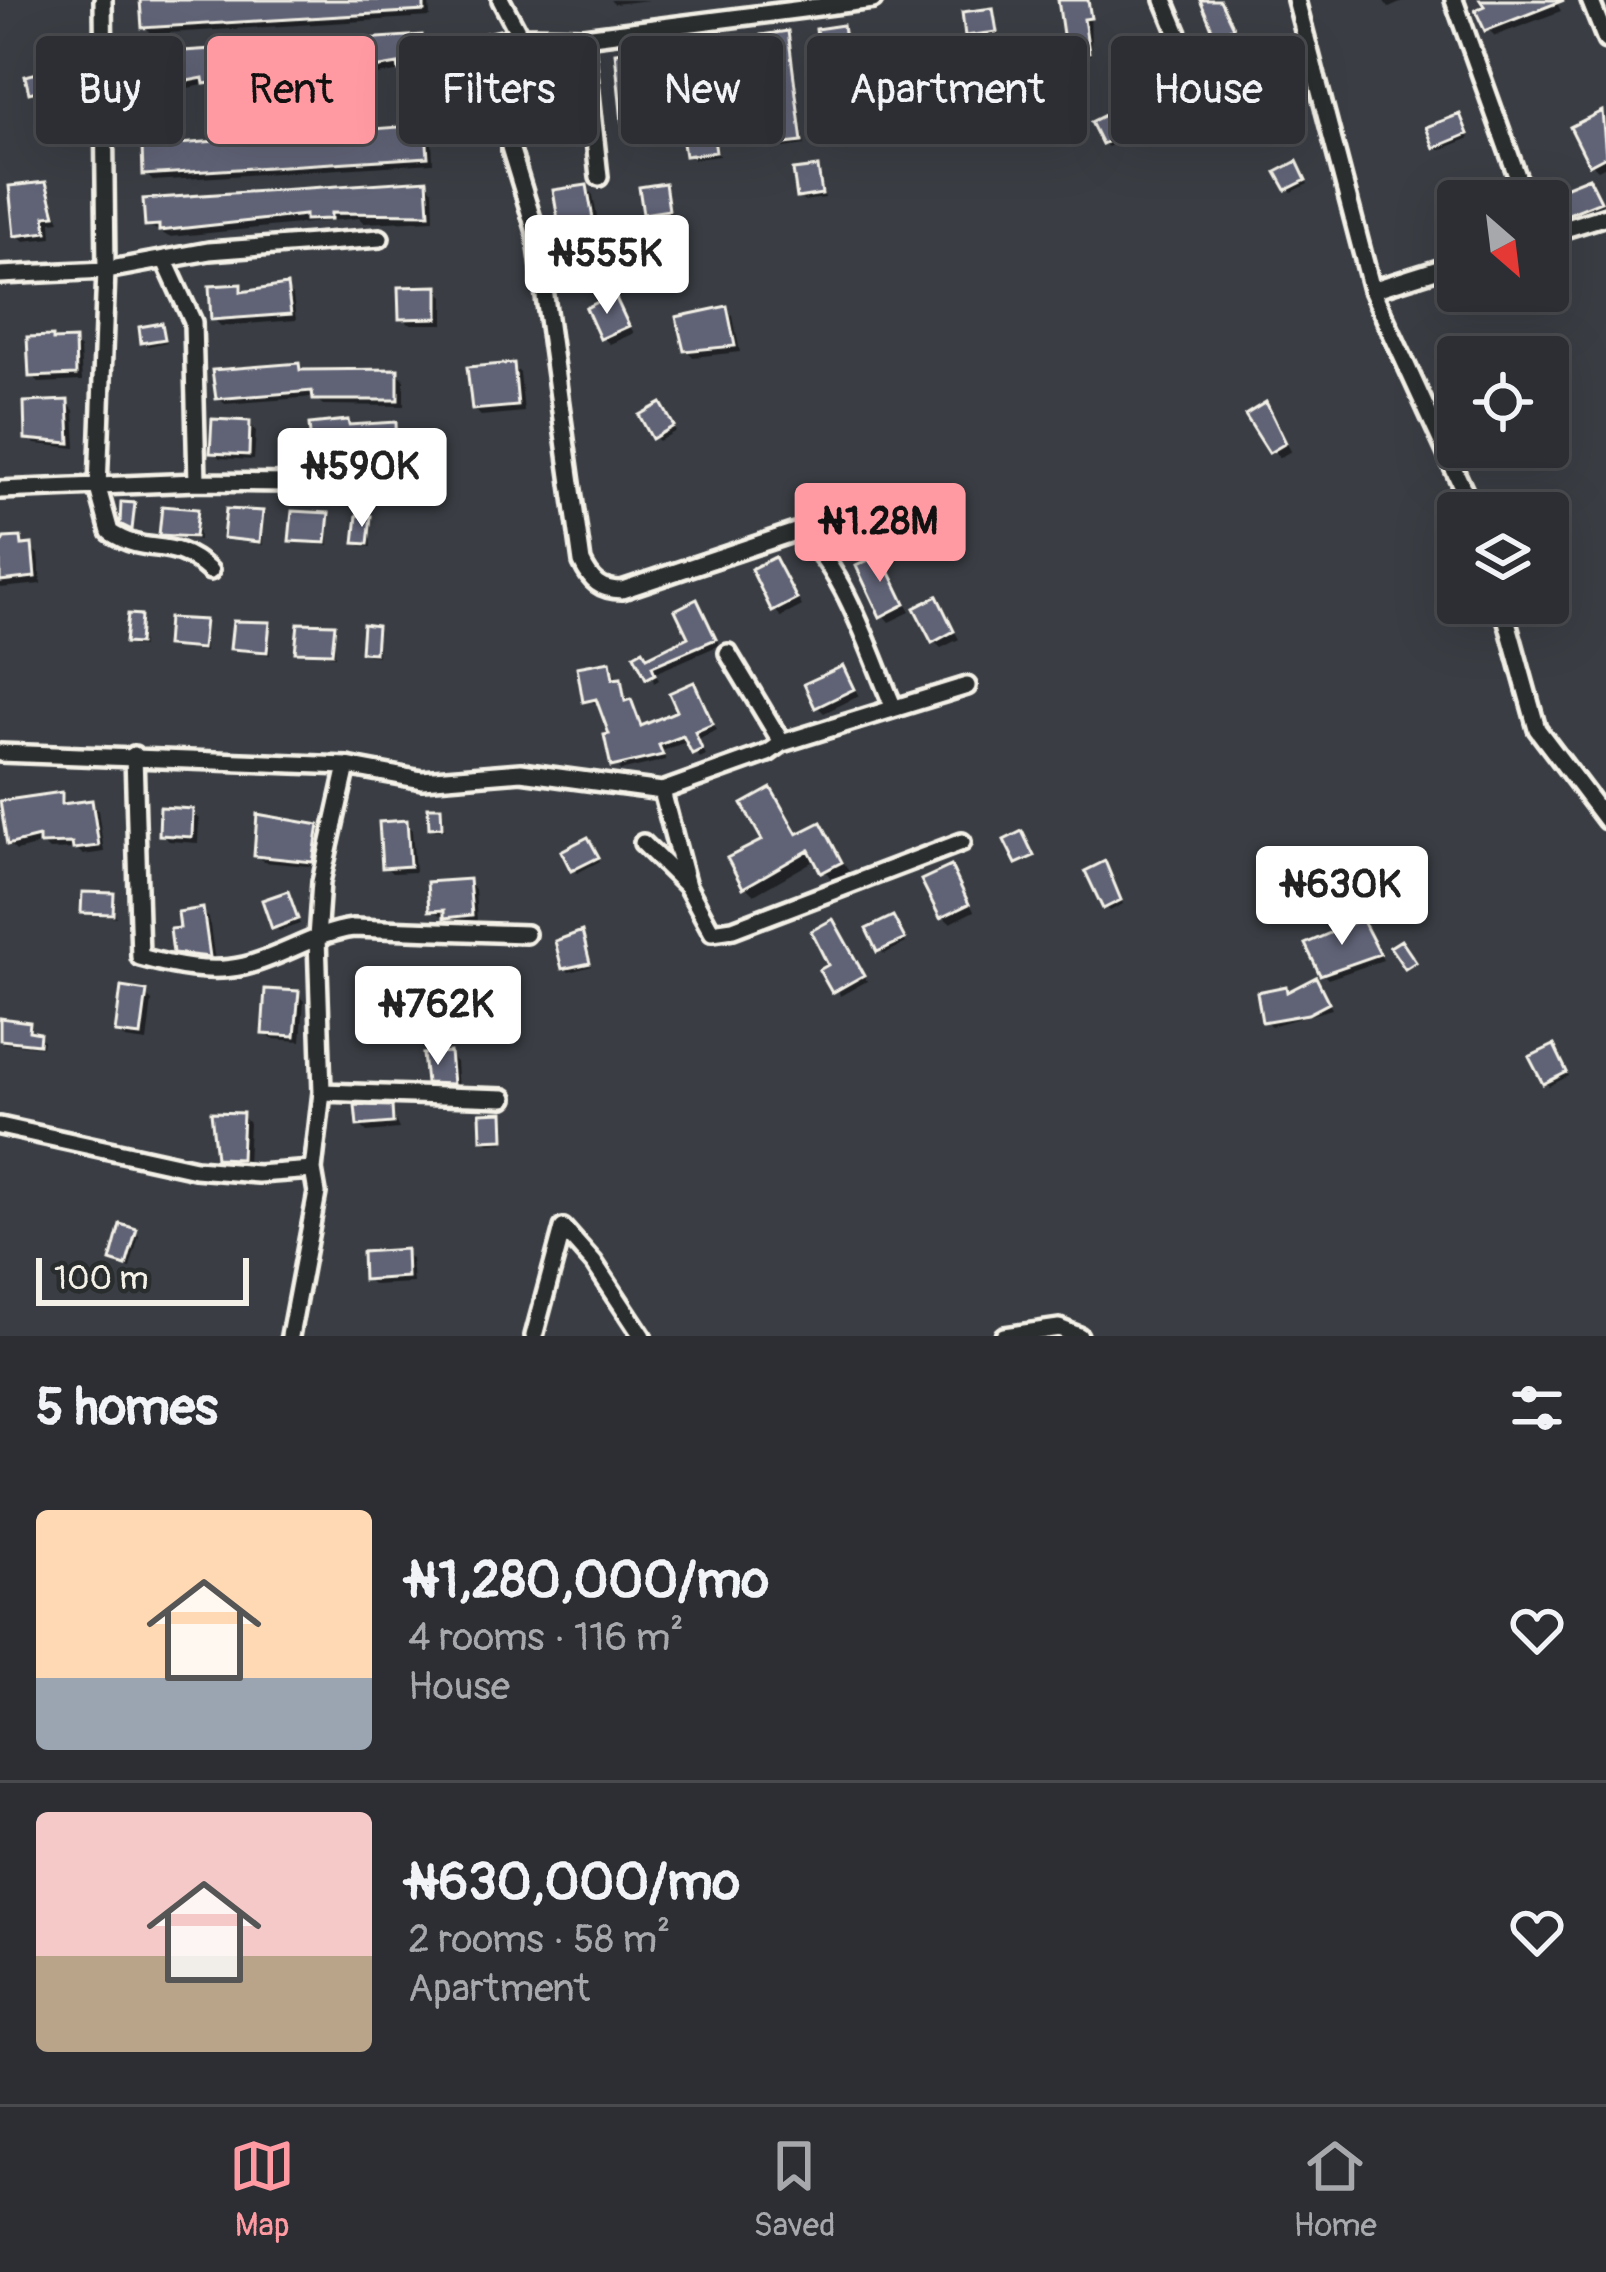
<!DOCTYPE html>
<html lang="en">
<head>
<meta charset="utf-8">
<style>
  :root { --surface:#2c2e33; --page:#383a3f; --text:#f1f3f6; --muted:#a6a8ac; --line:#484a4e; --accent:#ff9aa2 }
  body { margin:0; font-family:Pangolin,sans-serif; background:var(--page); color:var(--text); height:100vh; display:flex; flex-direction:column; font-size:45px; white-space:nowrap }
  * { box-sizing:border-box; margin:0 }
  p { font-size:39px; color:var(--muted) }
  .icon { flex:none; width:66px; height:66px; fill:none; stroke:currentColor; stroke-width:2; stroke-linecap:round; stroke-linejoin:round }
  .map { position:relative; height:1336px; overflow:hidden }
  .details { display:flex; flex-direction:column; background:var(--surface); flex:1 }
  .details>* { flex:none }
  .top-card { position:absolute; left:36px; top:36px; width:1536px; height:108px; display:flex; gap:24px }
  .needle { width:78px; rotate:152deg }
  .fabs { position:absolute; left:1437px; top:180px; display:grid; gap:24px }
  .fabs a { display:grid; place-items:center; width:132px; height:132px; border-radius:12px; background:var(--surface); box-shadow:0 12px 48px #0002,0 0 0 3px var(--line); font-size:60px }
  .scale { position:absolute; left:36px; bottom:30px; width:213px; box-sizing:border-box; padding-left:12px; border:6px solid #f4f1e8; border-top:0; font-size:33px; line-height:42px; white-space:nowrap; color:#f4f1e8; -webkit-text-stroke:9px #2a2d2e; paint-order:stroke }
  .price { position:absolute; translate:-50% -102px; padding:0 27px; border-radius:12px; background:#fff; color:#222; font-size:39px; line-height:78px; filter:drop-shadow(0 3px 6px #0008) }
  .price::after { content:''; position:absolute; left:50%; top:72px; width:36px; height:27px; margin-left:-18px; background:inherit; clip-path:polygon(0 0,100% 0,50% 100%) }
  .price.on { background:var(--accent); color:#111 }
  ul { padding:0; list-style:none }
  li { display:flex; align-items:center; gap:36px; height:300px; padding:0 36px }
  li+li { border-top:3px solid var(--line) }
  li span { display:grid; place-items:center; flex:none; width:336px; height:240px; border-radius:12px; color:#555 }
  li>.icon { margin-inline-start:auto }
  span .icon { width:144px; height:144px; fill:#fffc; stroke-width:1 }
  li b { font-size:51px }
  h2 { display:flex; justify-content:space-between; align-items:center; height:144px; padding:0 36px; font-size:51px }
  .tag { padding:0 42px; border-radius:12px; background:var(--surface); box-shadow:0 12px 48px #0002,0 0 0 3px var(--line); font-size:42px; line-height:108px }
  .tag.on { background:var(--accent); color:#111 }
  .tabs { display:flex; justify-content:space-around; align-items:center; height:168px; border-top:3px solid var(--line); background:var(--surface); font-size:33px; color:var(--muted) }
  .tabs a { display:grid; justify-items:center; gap:6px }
  .tabs .on { color:var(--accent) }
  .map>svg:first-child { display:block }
  .shadow { fill:#0007 }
  .building { fill:#616476; stroke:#f4f1e8; stroke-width:3 }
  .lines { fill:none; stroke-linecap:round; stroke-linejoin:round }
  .minor-casing { stroke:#f4f1e8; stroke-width:24 }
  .minor { stroke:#2a2d2e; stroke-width:15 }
</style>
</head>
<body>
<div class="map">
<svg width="1606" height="1336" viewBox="0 0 1606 1336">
  <rect width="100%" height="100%" fill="#3a3e44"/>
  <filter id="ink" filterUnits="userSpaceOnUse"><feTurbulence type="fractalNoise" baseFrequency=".00833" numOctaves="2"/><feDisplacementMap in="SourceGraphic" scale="24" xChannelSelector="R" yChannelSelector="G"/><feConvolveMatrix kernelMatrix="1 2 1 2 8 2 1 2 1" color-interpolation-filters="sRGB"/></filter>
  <g filter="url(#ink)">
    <path class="shadow" d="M143 0H429L430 17 152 34 145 27Z
      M610 0H649L614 4Z
      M1061 0 1090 1 1091 55 1069 53Z
      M1204 0H1219L1235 31 1222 38 1218 34Z
      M1383 0H1407L1389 8Z
      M1484 0H1555L1561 11 1495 36 1488 29Z
      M992 11 999 35 972 39 968 35Z
      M842 28 861 140 836 143 832 139Z
      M787 34 805 145 784 148 779 144Z
      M421 38 428 45 429 76 409 77 402 71 335 82 235 83V88L214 89 209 84 166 92 144 80Z
      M698 44 719 156 693 159 675 70 652 73 653 80 647 81 652 122 630 125 618 55Z
      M1255 51 1264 70 1255 74 1270 105 1256 112 1236 77 1225 83 1221 79Z
      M559 60 566 67 577 143 548 147 541 140Z
      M53 73 60 90 36 96 32 92Z
      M1006 92 1017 113 994 125 990 121Z
      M1602 115 1606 166 1598 170 1591 163Z
      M1459 117 1470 138 1440 150 1436 146Z
      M1118 118 1128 137 1108 147 1104 143Z
      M425 134 432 141 433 163 153 181 146 174 165 142 170 147Z
      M1301 169 1308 184 1292 192 1288 188Z
      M817 170 825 198 803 201 799 196Z
      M426 183 433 190 434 220 364 223 359 218 169 237 148 225Z
      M1592 184 1603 205 1562 221 1558 217Z
      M45 185 60 221 51 222 52 238 24 241 17 234Z
      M664 186 671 214 650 216 646 212Z
      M586 188 593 195 607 270 576 274 569 267Z
      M240 287 247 294 286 289 293 296 296 320 221 326 214 319Z
      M437 289 444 296V324H409L402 317Z
      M613 298 634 333 610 344 603 338Z
      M726 309 733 316 740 352 693 357 686 349Z
      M161 326 167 342 148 346 144 342Z
      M73 342 80 349 82 381 39 383 32 376Z
      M298 366 305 373 397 372 404 379V406L323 405 314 397 225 404 218 397Z
      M513 366 520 373 524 412 481 416 474 409Z
      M67 403 74 410 76 448 35 444 28 437Z
      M1266 406 1291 451 1279 458 1250 416Z
      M664 410 676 431 659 441 655 437Z
      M249 424 256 431 254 460 220 458 213 452Z
      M394 425 401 432 403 462 382 463 375 457 322 462 315 455 352 428Z
      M197 512 199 540 162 534Z
      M262 514 263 545 226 537Z
      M327 516 329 546 292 540Z
      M369 519 371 547 361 546 357 542Z
      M20 540 38 554 41 584 0 588V546Z
      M880 557 910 612 889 622 883 615Z
      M775 561 802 606 781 617 775 610Z
      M936 600 959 639 941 648 934 641Z
      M696 603 720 645 655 673 659 680 654 683 648 659 692 638Z
      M140 618 142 647 132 646 128 642Z
      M204 623 205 652 169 645Z
      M269 625 270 655 233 648Z
      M334 627 335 656 298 651Z
      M376 629 378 656 368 655 364 651Z
      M609 664 644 729 681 713 693 686 717 730 698 739 706 755 700 758 689 741 662 751 666 760 620 771 601 705 586 700Z
      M843 669 859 696 824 713 817 706Z
      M770 792 799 836 820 825 829 834 849 872 832 880 817 859 754 895 745 886 766 841Z
      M61 795 68 806 91 803 98 810 104 852 83 855 77 849 49 850 43 844 16 851 9 844 0 804Z
      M440 810 445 830H436L432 826Z
      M192 812 199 819 198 843 169 841 162 834Z
      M259 817 318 828 325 835 319 867 264 862 257 855Z
      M405 823 412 830 415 872 392 873 385 866Z
      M592 844 600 861 577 873 573 869Z
      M1108 869 1123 904 1110 911 1106 907Z
      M950 870 974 911 950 923 943 917Z
      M468 882 475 889 477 921 454 923 432 910Z
      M287 894 300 924 279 931 275 927Z
      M113 896 116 917 84 912Z
      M202 912 209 918 215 962 183 958 176 951 184 930Z
      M1362 922 1383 960 1328 979 1322 973Z
      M833 923 867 981 840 996 832 966Z
      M897 923 906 943 884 954 880 950Z
      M581 934 592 966 569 972 565 968Z
      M1321 987 1332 1009 1271 1026 1265 1021 1285 990 1289 994Z
      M145 994 152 1001 147 1042 125 1039 118 1032Z
      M297 994 304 1001 301 1041 272 1039 265 1032Z
      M413 1004 420 1011 421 1034 376 1036 369 1029Z
      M1 1021 29 1025 32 1035 43 1040 42 1047 3 1043Z
      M1557 1052 1569 1076 1549 1086 1545 1082Z
      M449 1055 456 1062 458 1090 436 1089 429 1082Z
      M390 1109 399 1129 367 1132 360 1125Z
      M502 1115 506 1142 488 1143 484 1139Z
      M242 1116 249 1123 247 1165 226 1164 219 1157Z
      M135 1232 139 1236 130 1268 117 1265 113 1260Z
      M404 1252 411 1259 413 1283 373 1285 366 1278Z"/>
    <path class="building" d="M140 0H424V11L142 28Z
      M1058 0H1088L1091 18 1084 19 1089 52 1066 55Z
      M1200 0H1220L1233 27 1215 36Z
      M1480 0H1564L1485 31 1475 10 1484 6Z
      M993 8 997 32 965 36 962 12Z
      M843 25 858 136 829 140 816 29Z
      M788 31 802 142 777 145 761 35Z
      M422 35 424 70 399 71 398 64 327 76 277 73 204 84 203 78 156 87V80L141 81 139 54Z
      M699 41 716 152 685 156 671 66 649 69 650 76 644 77 649 119 622 122 615 52Z
      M1252 43 1262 65 1253 70 1268 101 1249 110 1232 74 1219 81 1209 64Z
      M560 57 571 137 538 142 524 62Z
      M54 69 58 86 29 93 25 76Z
      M1003 85 1015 108 988 123 975 99Z
      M1115 110 1126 133 1102 144 1091 122Z
      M1602 111 1606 156 1589 165 1570 127Z
      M1460 114 1468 134 1434 148 1426 127Z
      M411 126 412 131H426L428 157 143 175 142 146H152V139H166V145Z
      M1297 161 1306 180 1286 190 1276 172Z
      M818 167 822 194 797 198 793 170Z
      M1589 177 1601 201 1556 219 1544 195Z
      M427 180 429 214 331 213V219L305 220V215L159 231V225L145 226 143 199Z
      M46 182 55 215 45 216 47 232 14 236 9 186Z
      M665 183 669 210 643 214 639 187Z
      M587 185 601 264 566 268 553 190Z
      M241 284V292L287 285 291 314 211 320 209 286Z
      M438 286V318L399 319 398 287Z
      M614 294 629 326 600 339 586 308Z
      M727 306 735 346 684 351 676 317Z
      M162 323 165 339 141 343 139 327Z
      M53 336V340L75 339 76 375 29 377 27 337Z
      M299 363 300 370 398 369V400H313L312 391 216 399 212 370Z
      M514 363 518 406 472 410 467 367Z
      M68 400 70 443 25 439 24 402Z
      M1266 402 1286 443 1269 453 1245 415Z
      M661 403 674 426 652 439 639 415Z
      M212 419 250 421 249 455 210 453Z
      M348 420 349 425 396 422 397 456 372 458 371 451 312 457 309 424Z
      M121 502 135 503 132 530 120 524Z
      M162 506 198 509 195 537 159 535Z
      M226 509 263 511 260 542 223 538Z
      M292 511 329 513 326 543 289 541Z
      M357 515 371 516 368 544 354 543Z
      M21 537 22 545 32 544 35 577 0 581V546L4 538Z
      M881 554 905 604 880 617 856 566Z
      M775 557 797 599 772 612 751 569Z
      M937 596 954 631 932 643 914 608Z
      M697 599 716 639 652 666 655 674 646 679 634 655 643 650 647 657 688 637 675 610Z
      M128 614 141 615 139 644 125 643Z
      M168 618 205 620 202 649 166 646Z
      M233 621 270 622 267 652 230 649Z
      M298 623 335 624 332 653 295 652Z
      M363 624 377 626 375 653 361 652Z
      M610 661 613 679 621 678 625 701 631 699 641 726 677 711 669 693 694 682 713 724 695 732 702 749 692 754 683 736 659 745 663 755 611 767 604 735 609 734 596 699 583 702 577 667Z
      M843 666 854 689 815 708 804 684Z
      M771 788 797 834 821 822 842 862 821 873 809 850 743 888 727 858 762 840 742 804Z
      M62 792V804L92 800 99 846 73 849 72 843 39 844V837L7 845 0 801Z
      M160 807 193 809 192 837 159 835Z
      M428 807H441L442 827 429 828Z
      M257 814 319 825 313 862 254 856Z
      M407 820 410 866 382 868 379 822Z
      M1022 831 1034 856 1016 864 1004 840Z
      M588 837 599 857 571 871 561 851Z
      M1105 861 1121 900 1103 909 1085 871Z
      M951 866 969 904 940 918 921 880Z
      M469 879 472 915 444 918V910L429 911 427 882Z
      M288 891 298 919 272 929 262 900Z
      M82 892 114 893 113 914 81 913Z
      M203 908 210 957 173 953 170 929 180 928 178 912Z
      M893 916 905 939 877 952 866 929Z
      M833 919 864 975 832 993 819 970 828 965 811 931Z
      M1362 919 1380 954 1320 975 1305 944Z
      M582 931 590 963 562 969 555 941Z
      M1401 940 1416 962 1405 969 1390 947Z
      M1316 977 1329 1003 1308 1014 1262 1022 1257 992 1286 986 1287 992Z
      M121 987 147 991 141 1036 115 1033Z
      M265 989 299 991 295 1036 262 1034Z
      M414 1001 415 1028 366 1030 365 1003Z
      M0 1018 30 1022 29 1031 40 1033 39 1044 0 1040Z
      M1554 1045 1567 1072 1543 1084 1529 1057Z
      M450 1052 453 1084 426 1083 423 1054Z
      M355 1105 392 1106 393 1123 357 1126Z
      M211 1112 243 1113 241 1159 216 1158Z
      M503 1112 504 1139 481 1140 480 1113Z
      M120 1224 137 1229 126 1266 110 1261Z
      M406 1249 407 1277 363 1280 362 1252Z"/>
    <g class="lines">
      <g class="minor-casing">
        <path id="minor" d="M103 0 106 270 98 488 110 532C151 559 168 533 210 571
          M501 0 520 36 584 37 873 0
          M1164 0 1216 125
          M1296 0 1372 290 1474 513
          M1454 0 1526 201
          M1590 0 1606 40
          M584 37 599 177
          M463 49 520 36
          M510 147 536 232 582 562C591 581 600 590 622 590L795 532C841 555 873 661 894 708
          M1548 234 1606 216
          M166 263 193 322 197 482
          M0 275 106 270 209 251 380 238
          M1372 290 1458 263
          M0 490 197 482 396 484
          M1502 603 1537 729 1606 820
          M728 653 782 743
          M0 753 347 766 422 780 521 772 662 791 768 753 782 743 967 686
          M134 755 140 957C173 966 210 974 244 966 282 957 315 933 353 928L526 934
          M662 791 687 886 712 932 733 929 962 842
          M643 843 685 884
          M322 1092 504 1098
          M0 1126 195 1169 258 1174 313 1170
          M563 1228 594 1263 642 1336
          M290 1336 317 1193 313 1170 322 1092 317 938 321 882 347 766
          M534 1336 563 1228
          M1004 1336 1059 1328 1079 1336"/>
      </g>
      <use href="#minor" class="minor"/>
    </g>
  </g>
</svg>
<div class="fabs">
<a><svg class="needle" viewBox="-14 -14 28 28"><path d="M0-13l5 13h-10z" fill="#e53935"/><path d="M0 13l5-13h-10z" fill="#a6a8ac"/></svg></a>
<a><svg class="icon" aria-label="locate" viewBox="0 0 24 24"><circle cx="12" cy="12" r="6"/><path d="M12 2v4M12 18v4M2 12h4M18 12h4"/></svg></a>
<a><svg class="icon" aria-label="layers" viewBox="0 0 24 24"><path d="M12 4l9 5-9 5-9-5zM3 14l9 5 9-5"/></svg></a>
</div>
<div class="scale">100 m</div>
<b class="price" style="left:607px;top:317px">₦555K</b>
<b class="price" style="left:362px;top:530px">₦590K</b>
<b class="price on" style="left:880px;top:585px">₦1.28M</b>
<b class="price" style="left:1342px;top:948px">₦630K</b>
<b class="price" style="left:438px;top:1068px">₦762K</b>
<div class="top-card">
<a class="tag">Buy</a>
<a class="tag on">Rent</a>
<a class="tag">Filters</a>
<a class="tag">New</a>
<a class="tag">Apartment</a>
<a class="tag">House</a>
</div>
</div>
<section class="details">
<h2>5 homes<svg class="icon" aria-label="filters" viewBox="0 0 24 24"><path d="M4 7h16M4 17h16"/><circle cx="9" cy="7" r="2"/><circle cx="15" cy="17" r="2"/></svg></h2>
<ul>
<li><span style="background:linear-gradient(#ffd9b3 70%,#9aa5b1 0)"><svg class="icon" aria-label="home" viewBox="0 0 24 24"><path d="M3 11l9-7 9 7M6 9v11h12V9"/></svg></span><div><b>₦1,280,000/mo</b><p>4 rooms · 116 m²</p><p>House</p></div><svg class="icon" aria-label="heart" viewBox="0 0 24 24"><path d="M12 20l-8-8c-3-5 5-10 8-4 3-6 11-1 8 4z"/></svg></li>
<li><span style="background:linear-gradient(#f6c9c9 60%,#b9a48a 0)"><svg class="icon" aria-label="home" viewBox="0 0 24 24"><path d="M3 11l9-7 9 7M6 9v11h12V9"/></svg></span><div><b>₦630,000/mo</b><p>2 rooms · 58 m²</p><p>Apartment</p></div><svg class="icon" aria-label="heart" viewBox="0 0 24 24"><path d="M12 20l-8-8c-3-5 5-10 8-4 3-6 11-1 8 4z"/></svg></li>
</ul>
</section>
<nav class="tabs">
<a class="on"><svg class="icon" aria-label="map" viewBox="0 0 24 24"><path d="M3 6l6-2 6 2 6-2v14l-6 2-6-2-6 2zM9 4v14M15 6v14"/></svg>Map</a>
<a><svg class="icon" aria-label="saved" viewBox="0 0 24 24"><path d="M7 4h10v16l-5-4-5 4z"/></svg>Saved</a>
<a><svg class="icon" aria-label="home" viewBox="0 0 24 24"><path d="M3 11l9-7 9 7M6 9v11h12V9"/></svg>Home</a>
</nav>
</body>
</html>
